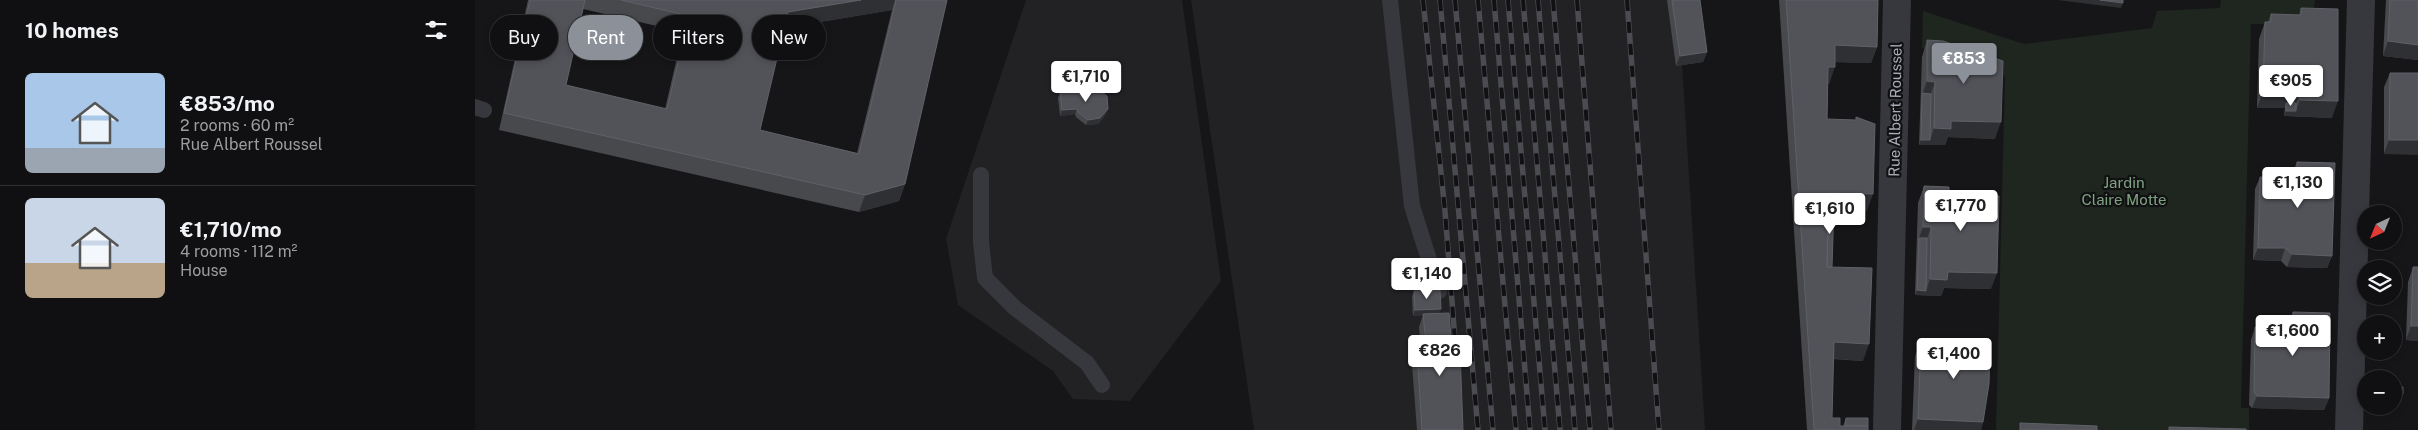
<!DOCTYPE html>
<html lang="en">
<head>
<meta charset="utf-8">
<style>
  :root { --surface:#101012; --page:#1e1e20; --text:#f1f3f6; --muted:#9c9d9f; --line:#303032; --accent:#8c9099 }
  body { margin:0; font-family:"Public Sans",sans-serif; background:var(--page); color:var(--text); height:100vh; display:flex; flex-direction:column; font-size:19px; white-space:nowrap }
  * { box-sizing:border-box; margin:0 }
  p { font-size:16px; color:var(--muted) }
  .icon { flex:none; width:28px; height:28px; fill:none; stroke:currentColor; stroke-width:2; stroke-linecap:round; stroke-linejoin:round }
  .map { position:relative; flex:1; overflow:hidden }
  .panel { display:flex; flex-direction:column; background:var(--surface); width:475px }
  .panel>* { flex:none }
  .guide { position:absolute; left:15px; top:15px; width:475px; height:45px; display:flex; gap:10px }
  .needle { width:32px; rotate:223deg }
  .buttons { position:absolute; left:1882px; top:205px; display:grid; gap:10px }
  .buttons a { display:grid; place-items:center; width:45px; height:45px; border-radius:50%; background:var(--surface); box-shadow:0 2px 8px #0003,0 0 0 1px var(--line); font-size:25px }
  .price { position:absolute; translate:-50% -42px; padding:0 11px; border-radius:5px; background:#fff; color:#222; font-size:16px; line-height:32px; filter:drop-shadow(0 1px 2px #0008) }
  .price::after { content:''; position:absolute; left:50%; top:30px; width:15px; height:11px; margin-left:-8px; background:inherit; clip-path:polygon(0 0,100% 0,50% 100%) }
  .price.selected { background:var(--accent); color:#fff }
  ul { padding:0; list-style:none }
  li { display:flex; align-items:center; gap:15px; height:125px; padding:0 25px }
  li+li { border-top:1px solid var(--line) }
  li span { display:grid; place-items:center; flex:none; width:140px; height:100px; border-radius:8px; color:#555 }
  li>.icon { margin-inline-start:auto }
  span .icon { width:60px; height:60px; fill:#fffc; stroke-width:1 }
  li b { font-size:21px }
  h2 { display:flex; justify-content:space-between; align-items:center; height:60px; padding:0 25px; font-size:21px }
  .chip { padding:0 18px; border-radius:22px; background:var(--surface); box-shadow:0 2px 8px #0003,0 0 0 1px var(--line); font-size:18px; line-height:45px }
  .chip.selected { background:var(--accent); color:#fff }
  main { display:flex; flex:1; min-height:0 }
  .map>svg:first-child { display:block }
  .built { fill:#222225 }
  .green { fill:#1e261f }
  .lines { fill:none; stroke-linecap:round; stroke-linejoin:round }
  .service { stroke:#37383d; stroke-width:16 }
  .minor { stroke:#37383d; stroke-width:28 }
  .rail-casing { stroke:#4a4c52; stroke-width:5.5 }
  .rail { stroke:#111113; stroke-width:4; stroke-dasharray:11; stroke-linecap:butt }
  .wall { fill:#47494d; fill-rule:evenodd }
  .shaded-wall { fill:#2f3033 }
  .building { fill:#525359; stroke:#5f6168 }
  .labels { text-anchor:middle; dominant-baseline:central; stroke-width:4.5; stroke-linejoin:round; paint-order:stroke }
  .street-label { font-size:15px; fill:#a8adb8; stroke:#111113 }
  .park-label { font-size:15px; fill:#7fa381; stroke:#111113 }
</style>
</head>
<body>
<main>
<section class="panel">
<h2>10 homes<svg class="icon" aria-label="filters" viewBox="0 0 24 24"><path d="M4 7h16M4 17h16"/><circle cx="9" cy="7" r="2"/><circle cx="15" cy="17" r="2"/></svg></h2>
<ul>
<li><span style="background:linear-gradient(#a9c7e8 75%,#9aa5b1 0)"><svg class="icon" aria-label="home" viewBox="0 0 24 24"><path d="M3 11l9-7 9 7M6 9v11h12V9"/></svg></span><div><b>€853/mo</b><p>2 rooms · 60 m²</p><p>Rue Albert Roussel</p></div></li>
<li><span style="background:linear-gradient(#c9d6e8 65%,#b9a48a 0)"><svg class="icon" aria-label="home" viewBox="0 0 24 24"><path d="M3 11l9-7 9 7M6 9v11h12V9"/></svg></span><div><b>€1,710/mo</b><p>4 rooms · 112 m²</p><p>House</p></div></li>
</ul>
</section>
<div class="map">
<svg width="1943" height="430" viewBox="0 0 1943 430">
  <rect width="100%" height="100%" fill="#161618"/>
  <path class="built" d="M551 0H707L746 281 655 401 598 399 578 371 483 305 471 239Z
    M716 0H1203L1230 430H779Z"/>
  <path class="green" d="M1746 0H1840L1837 25 1776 24 1766 408H1774V430H1521L1530 77 1447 48 1448 11 1549 44 1677 28 1682 11 1745 8Z"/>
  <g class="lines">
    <path class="service" d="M915 0 937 206 964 291
      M0 107 9 110
      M506 175V242L510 278 540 308 612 363 627 385"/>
    <path class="minor" d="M1412 430 1422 0
      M1874 430 1886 0"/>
    <g class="rail-casing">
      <path id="rail" d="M948 0 970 211 982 366
        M965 0 1003 430
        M980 0 1018 430
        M1003 0 1041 430
        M1019 0 1055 430
        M1033 0 1070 430
        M1048 0 1085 430
        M1063 0 1100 430
        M1078 0 1115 430
        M1102 0 1136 430
        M1152 0 1184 430"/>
    </g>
    <use href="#rail" class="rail"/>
  </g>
  <path class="wall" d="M53 0H472L430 184 424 201 384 212 24 130ZM108 9 208 32 190 109 91 85ZM417 10 382 153 285 130 309 28Z
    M1192 0H1225L1232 52 1228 62 1201 66Z
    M1304 0H1403L1402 47 1396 63 1360 62 1354 84H1353L1352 119 1392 211 1358 210 1357 267 1388 361 1358 359 1357 418 1365 426H1368L1371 418 1393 426V430H1332Z
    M1911 0H1943V60L1908 56Z
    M1826 8 1857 118 1809 116 1810 108H1782L1784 39 1790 22H1793L1796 14 1824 15Z
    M1452 40 1520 139 1473 137 1470 145H1444L1447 57Z
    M1915 73H1943L1909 154V87Z
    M585 92 631 114 623 124 611 125 601 117 600 114 585 116 583 98Z
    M1822 162 1857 256 1852 268 1812 267 1806 261 1778 260 1780 189 1785 177H1788L1791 168 1819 169Z
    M1449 186 1474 194 1516 289 1469 288 1466 296 1440 295 1443 203Z
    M1938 267H1943V341L1931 340 1933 282Z
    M939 291 966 309 964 313 977 351 988 430H942L937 365 942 353H946L944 327 948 315 938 316 937 297Z
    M1818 312 1854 398 1849 410 1777 408 1774 405 1776 340 1780 327H1784L1787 319H1815Z
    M1446 339 1508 422 1506 430H1437L1440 356Z"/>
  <path class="shaded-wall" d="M386 0H420L417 10 307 28 313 12Z
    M1583 0H1625L1648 3 1646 8Z
    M1913 41 1943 45V60L1908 56Z
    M1360 45 1402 47 1396 63 1354 62Z
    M1232 52 1228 62 1201 66 1205 56Z
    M1353 67H1360L1354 84 1347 83Z
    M1452 81 1460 82 1454 99 1447 93 1446 98Z
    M1788 91 1825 92 1819 109 1811 103 1810 108H1782Z
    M1825 100 1863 101 1857 118 1809 116 1811 111H1821Z
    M602 109 600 114 585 116 587 110Z
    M633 109 631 114 623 124 611 125 613 120Z
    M1476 121 1526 122 1520 139 1473 137 1470 145H1444L1446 140H1455L1459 128Z
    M1914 140H1943V155L1909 154Z
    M430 184 424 201 384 212 390 195Z
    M1354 193 1398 194 1392 211 1349 210Z
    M1448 227H1456L1450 244 1444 238Z
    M1783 248H1810L1806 261 1778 260Z
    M1817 254 1857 256 1852 268 1812 267Z
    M1473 272 1522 273 1516 289 1469 288 1466 296 1440 295 1442 290 1451 291 1455 279Z
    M966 309 964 314 938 316 940 310Z
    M1936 326H1943V341L1931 340Z
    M1359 342 1394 344 1388 361 1353 358Z
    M1919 394H1928L1926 399H1919Z
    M1782 396 1854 398 1849 410 1777 408Z
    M1443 419 1508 422 1506 430H1439Z"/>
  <path class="building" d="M55 0H110L91 85 192 109 214 16 146 0H386L313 12 285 130 384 154 421 0H472L430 184 390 195 29 113Z
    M1197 0H1225L1232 52 1205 56Z
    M1311 0H1403L1402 47 1360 45V67H1353L1352 119 1381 120V117L1400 124 1398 194 1354 193 1352 267 1397 268 1394 344 1359 342 1357 418H1365V426H1393V430H1339Z
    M1625 0H1648V3Z
    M1915 0H1943V45L1913 41Z
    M1826 8 1863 9V101L1825 100V92L1788 91 1790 22H1796V14L1826 15Z
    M1452 40 1468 41 1528 61 1526 122 1476 121V129L1459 128 1460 82 1452 81Z
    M1915 73H1943V140H1914Z
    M622 88 632 96 633 109 625 118 613 120 603 112 602 109 587 110 585 92Z
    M1447 93 1456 94 1455 140H1446Z
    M1811 103H1821V111H1811Z
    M1822 162 1860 163 1857 256 1817 254 1810 248H1783L1785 177H1791V168L1822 169Z
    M1449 186 1474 187V194L1524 196 1522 273 1473 272 1472 280 1455 279 1456 227H1448Z
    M1353 204 1359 205 1357 267H1352Z
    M1444 238H1452L1451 291 1442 290Z
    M1938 267H1943V326H1936Z
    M965 290 966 309 940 310 939 291Z
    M1818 312 1855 313 1854 398 1782 396 1779 392 1780 327H1787V319L1818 320Z
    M974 313 977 351H985L988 430H947L942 353H952L948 314Z
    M1446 339 1515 343 1514 384 1508 422 1443 419Z
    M1919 387H1928V394H1919Z
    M1371 418H1393V426L1370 425Z
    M1545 423 1622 426V430H1545Z
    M1694 427 1771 429V430H1694Z"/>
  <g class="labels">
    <g class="street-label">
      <text transform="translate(1420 110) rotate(-89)">Rue Albert Roussel</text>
    </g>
    <g class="park-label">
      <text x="1649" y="182">Jardin<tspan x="1649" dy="17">Claire Motte</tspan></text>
    </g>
  </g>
</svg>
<div class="buttons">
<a><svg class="needle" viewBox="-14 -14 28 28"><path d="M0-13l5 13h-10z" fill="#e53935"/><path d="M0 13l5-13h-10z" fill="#9c9d9f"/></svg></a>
<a><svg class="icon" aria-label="layers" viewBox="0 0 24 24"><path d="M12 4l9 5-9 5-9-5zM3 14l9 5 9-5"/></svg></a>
<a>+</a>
<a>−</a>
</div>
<b class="price selected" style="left:1489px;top:85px">€853</b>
<b class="price" style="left:611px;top:103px">€1,710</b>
<b class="price" style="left:1816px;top:107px">€905</b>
<b class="price" style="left:1823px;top:209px">€1,130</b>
<b class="price" style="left:1486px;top:232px">€1,770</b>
<b class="price" style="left:1355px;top:235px">€1,610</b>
<b class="price" style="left:952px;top:300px">€1,140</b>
<b class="price" style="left:1818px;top:357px">€1,600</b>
<b class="price" style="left:965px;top:377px">€826</b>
<b class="price" style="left:1479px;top:380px">€1,400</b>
<div class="guide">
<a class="chip">Buy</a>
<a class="chip selected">Rent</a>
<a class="chip">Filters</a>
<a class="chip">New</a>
</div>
</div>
</main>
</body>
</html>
